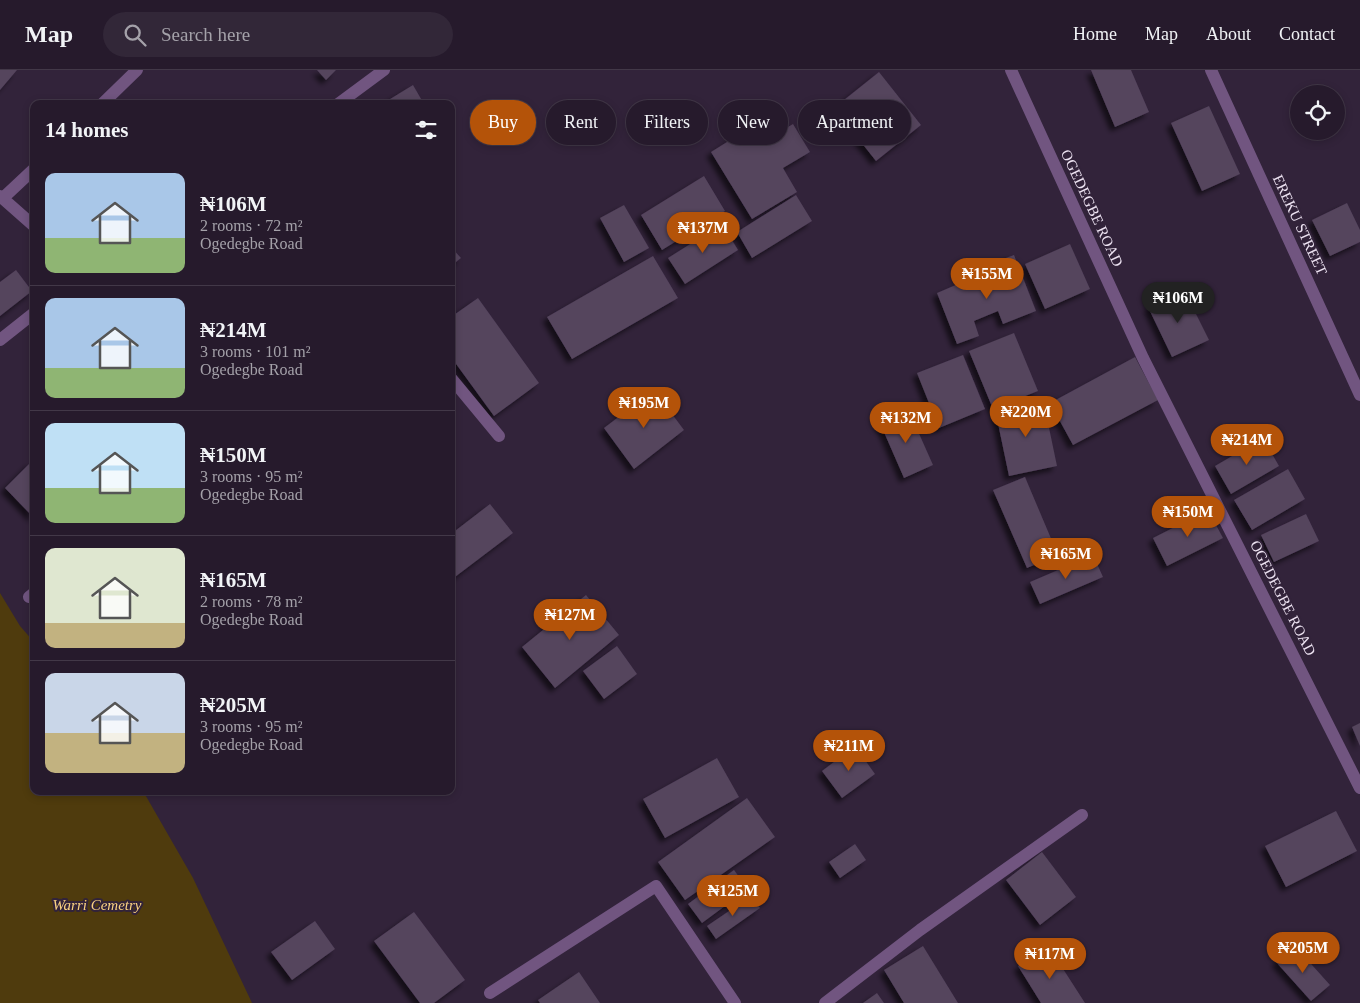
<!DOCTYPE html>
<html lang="en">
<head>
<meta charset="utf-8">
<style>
  :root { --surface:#261a2c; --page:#322738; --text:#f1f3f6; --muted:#a4a1a9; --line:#423848; --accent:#b45309 }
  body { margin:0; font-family:Georgia,serif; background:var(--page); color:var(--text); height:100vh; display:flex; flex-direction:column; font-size:19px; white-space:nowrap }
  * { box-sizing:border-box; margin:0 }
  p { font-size:16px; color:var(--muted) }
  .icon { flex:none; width:28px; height:28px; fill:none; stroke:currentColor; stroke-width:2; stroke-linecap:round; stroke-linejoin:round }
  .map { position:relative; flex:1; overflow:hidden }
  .side { position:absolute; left:30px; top:30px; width:425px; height:695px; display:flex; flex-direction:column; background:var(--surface); border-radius:10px; box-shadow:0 2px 8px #0003,0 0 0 1px var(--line) }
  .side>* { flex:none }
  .hud { position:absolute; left:470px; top:30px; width:475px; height:45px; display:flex; gap:10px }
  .buttons { position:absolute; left:1290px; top:15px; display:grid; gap:10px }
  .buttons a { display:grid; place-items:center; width:55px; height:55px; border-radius:50%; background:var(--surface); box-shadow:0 2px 8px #0003,0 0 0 1px var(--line); font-size:25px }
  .price { position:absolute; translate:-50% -42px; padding:0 11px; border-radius:18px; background:var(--accent); color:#fff; font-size:16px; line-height:32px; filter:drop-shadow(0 1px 2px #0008) }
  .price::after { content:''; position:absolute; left:50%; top:30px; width:15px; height:11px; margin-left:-8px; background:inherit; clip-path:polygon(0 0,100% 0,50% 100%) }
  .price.selected { background:#222; color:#fff }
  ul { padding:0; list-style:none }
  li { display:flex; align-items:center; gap:15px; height:125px; padding:0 15px }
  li+li { border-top:1px solid var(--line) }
  li span { display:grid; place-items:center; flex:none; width:140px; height:100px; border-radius:10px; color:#555 }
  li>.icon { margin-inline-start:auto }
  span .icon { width:60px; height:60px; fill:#fffc; stroke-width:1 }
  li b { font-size:21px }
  h2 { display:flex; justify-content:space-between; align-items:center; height:60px; padding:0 15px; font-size:21px }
  .tag { padding:0 18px; border-radius:22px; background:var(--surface); box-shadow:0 2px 8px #0003,0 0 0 1px var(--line); font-size:18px; line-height:45px }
  .tag.selected { background:var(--accent); color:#fff }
  header { display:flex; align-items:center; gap:30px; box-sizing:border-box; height:70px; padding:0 25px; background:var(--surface); border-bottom:1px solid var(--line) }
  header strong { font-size:24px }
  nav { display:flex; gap:28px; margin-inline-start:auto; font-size:18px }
  .search { width:350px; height:45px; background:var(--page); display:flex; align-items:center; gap:12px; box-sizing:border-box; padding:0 18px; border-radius:28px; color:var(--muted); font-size:19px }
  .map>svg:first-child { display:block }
  .green { fill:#4f3b0d }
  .building { fill:#54445d; filter:url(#shadow) }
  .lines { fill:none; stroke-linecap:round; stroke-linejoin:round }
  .minor { stroke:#715580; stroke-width:12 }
  .labels { text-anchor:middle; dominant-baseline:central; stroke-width:4; stroke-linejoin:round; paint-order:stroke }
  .street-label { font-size:15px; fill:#ede3f2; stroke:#32233a }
  .park-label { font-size:15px; font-style:italic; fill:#fad281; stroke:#32233a }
</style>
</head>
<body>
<header>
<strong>Map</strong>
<div class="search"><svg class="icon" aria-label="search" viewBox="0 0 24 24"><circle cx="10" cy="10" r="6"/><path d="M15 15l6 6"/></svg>Search here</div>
<nav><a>Home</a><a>Map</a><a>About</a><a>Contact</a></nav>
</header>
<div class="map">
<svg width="1360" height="933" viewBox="0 0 1360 933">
  <defs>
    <filter id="shadow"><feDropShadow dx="-4.5" dy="4.5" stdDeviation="2.5" flood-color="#0009"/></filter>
  </defs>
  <rect width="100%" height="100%" fill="#32233a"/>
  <path class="green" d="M0 523 20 556 34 572V721H143L193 808 252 933H0Z"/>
  <path class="building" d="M0 0H17L0 20Z
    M317 0H336L326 10Z
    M1091 0H1131L1149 42 1115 57Z
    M879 2 921 55 876 91 834 38Z
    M413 15 424 34H382Z
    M1209 36 1240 104 1202 121 1171 53Z
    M793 54 810 82 783 98 797 122 752 149 711 82 751 57 761 73Z
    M704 106 725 141 662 180 641 145Z
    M796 125 812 151 752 188 737 162Z
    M1347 133 1360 160V172L1330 186 1312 150Z
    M624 135 649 178 624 192 600 148Z
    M722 154 738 180 685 214 668 188Z
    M1070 174 1090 219 1045 239 1025 194Z
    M451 177 461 188 451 196Z
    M1014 185 1036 241 1003 254 998 241 974 251 979 266 957 274 937 223 958 214 961 219 992 208 987 195Z
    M653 186 678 228 572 289 547 247Z
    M16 200 32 221 0 246V212Z
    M1184 220 1209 270 1172 287 1148 237Z
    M478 228 539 313 494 346 451 287V247Z
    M1014 263 1038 321 993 339 969 281Z
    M963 285 985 339 939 358 917 303Z
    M1135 287 1158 330 1073 375 1050 333Z
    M654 320 684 360 634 399 604 358Z
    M1043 329 1057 396 1009 406 995 339Z
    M909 341 933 395 904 408 880 353Z
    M1263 368 1279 396 1231 424 1215 396Z
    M31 392 34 394V448L5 418Z
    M1288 399 1305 429 1252 460 1234 430Z
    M1025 407 1058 485 1027 498 993 420Z
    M490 434 513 463 451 510V464Z
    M1208 440 1223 468 1167 496 1153 468Z
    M1306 444 1319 471 1274 492 1261 465Z
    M1093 485 1103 507 1040 534 1030 512Z
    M586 525 619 565 555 618 522 577Z
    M617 576 637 604 604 629 583 601Z
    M1360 653V676L1352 657Z
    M855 676 875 704 842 728 822 701Z
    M717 688 739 727 665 768 643 729Z
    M747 728 775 767 685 830 658 792Z
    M1336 741 1357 781 1286 817 1265 776Z
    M855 774 866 790 840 808 829 792Z
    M1042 782 1076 827 1040 855 1006 810Z
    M734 800 748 819 702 853 688 834Z
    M751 826 760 838 716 869 707 856Z
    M414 842 465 910 434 933H420L374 871Z
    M315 851 335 879 292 910 271 882Z
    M923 876 958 933H904L884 900Z
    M1295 876 1330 915 1311 931 1276 892Z
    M1049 877 1085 933H1041L1018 896Z
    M579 902 600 933H540L538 930Z
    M877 923 884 933H863Z"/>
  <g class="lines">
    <path class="minor" d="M1011 0 1143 288 1360 718
      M1211 0 1360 325
      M102 34 137 0
      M338 34 384 0
      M0 126 34 156
      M3 128 34 99
      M0 270 34 243
      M451 308 499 366
      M29 527 34 523
      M490 923 656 816 735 933
      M825 933 920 860 1082 745"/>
  </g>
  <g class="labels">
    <g class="street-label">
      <text transform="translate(1092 138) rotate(65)">OGEDEGBE ROAD</text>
      <text transform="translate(1300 155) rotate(65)">EREKU STREET</text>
      <text transform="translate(1283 528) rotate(63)">OGEDEGBE ROAD</text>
    </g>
    <g class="park-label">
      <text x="97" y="835">Warri Cemetry</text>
    </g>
  </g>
</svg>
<div class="buttons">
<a><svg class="icon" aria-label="locate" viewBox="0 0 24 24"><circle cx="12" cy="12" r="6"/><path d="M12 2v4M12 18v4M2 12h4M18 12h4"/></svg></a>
</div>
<b class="price" style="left:703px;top:184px">₦137M</b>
<b class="price" style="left:987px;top:230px">₦155M</b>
<b class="price selected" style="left:1178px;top:254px">₦106M</b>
<b class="price" style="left:644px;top:359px">₦195M</b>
<b class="price" style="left:1026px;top:368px">₦220M</b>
<b class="price" style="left:906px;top:374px">₦132M</b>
<b class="price" style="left:1247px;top:396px">₦214M</b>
<b class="price" style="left:1188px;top:468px">₦150M</b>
<b class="price" style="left:1066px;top:510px">₦165M</b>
<b class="price" style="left:570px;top:571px">₦127M</b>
<b class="price" style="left:849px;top:702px">₦211M</b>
<b class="price" style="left:733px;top:847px">₦125M</b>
<b class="price" style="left:1303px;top:904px">₦205M</b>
<b class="price" style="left:1050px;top:910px">₦117M</b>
<div class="hud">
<a class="tag selected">Buy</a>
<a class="tag">Rent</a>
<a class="tag">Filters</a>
<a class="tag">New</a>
<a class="tag">Apartment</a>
</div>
<section class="side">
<h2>14 homes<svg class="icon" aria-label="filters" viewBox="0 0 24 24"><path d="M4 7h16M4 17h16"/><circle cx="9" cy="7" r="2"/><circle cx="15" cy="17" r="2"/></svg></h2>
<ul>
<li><span style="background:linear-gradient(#a9c7e8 65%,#8fb573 0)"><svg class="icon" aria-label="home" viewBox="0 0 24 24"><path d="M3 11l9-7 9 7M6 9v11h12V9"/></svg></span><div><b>₦106M</b><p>2 rooms · 72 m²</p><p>Ogedegbe Road</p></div></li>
<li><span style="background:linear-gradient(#a9c7e8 70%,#8fb573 0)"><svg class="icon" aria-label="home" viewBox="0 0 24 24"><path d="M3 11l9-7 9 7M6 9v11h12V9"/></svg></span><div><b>₦214M</b><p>3 rooms · 101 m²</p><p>Ogedegbe Road</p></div></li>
<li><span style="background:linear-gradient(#bfe0f5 65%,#8fb573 0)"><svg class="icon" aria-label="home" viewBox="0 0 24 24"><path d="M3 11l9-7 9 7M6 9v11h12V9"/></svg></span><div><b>₦150M</b><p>3 rooms · 95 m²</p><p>Ogedegbe Road</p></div></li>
<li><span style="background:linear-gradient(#dfe7d0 75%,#c2b280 0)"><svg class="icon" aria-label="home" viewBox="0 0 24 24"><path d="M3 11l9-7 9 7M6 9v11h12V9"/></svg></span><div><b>₦165M</b><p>2 rooms · 78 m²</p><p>Ogedegbe Road</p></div></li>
<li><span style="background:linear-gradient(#c9d6e8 60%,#c2b280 0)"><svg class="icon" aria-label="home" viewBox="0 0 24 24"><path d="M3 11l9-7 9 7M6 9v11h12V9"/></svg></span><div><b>₦205M</b><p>3 rooms · 95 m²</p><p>Ogedegbe Road</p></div></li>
</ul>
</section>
</div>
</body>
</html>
